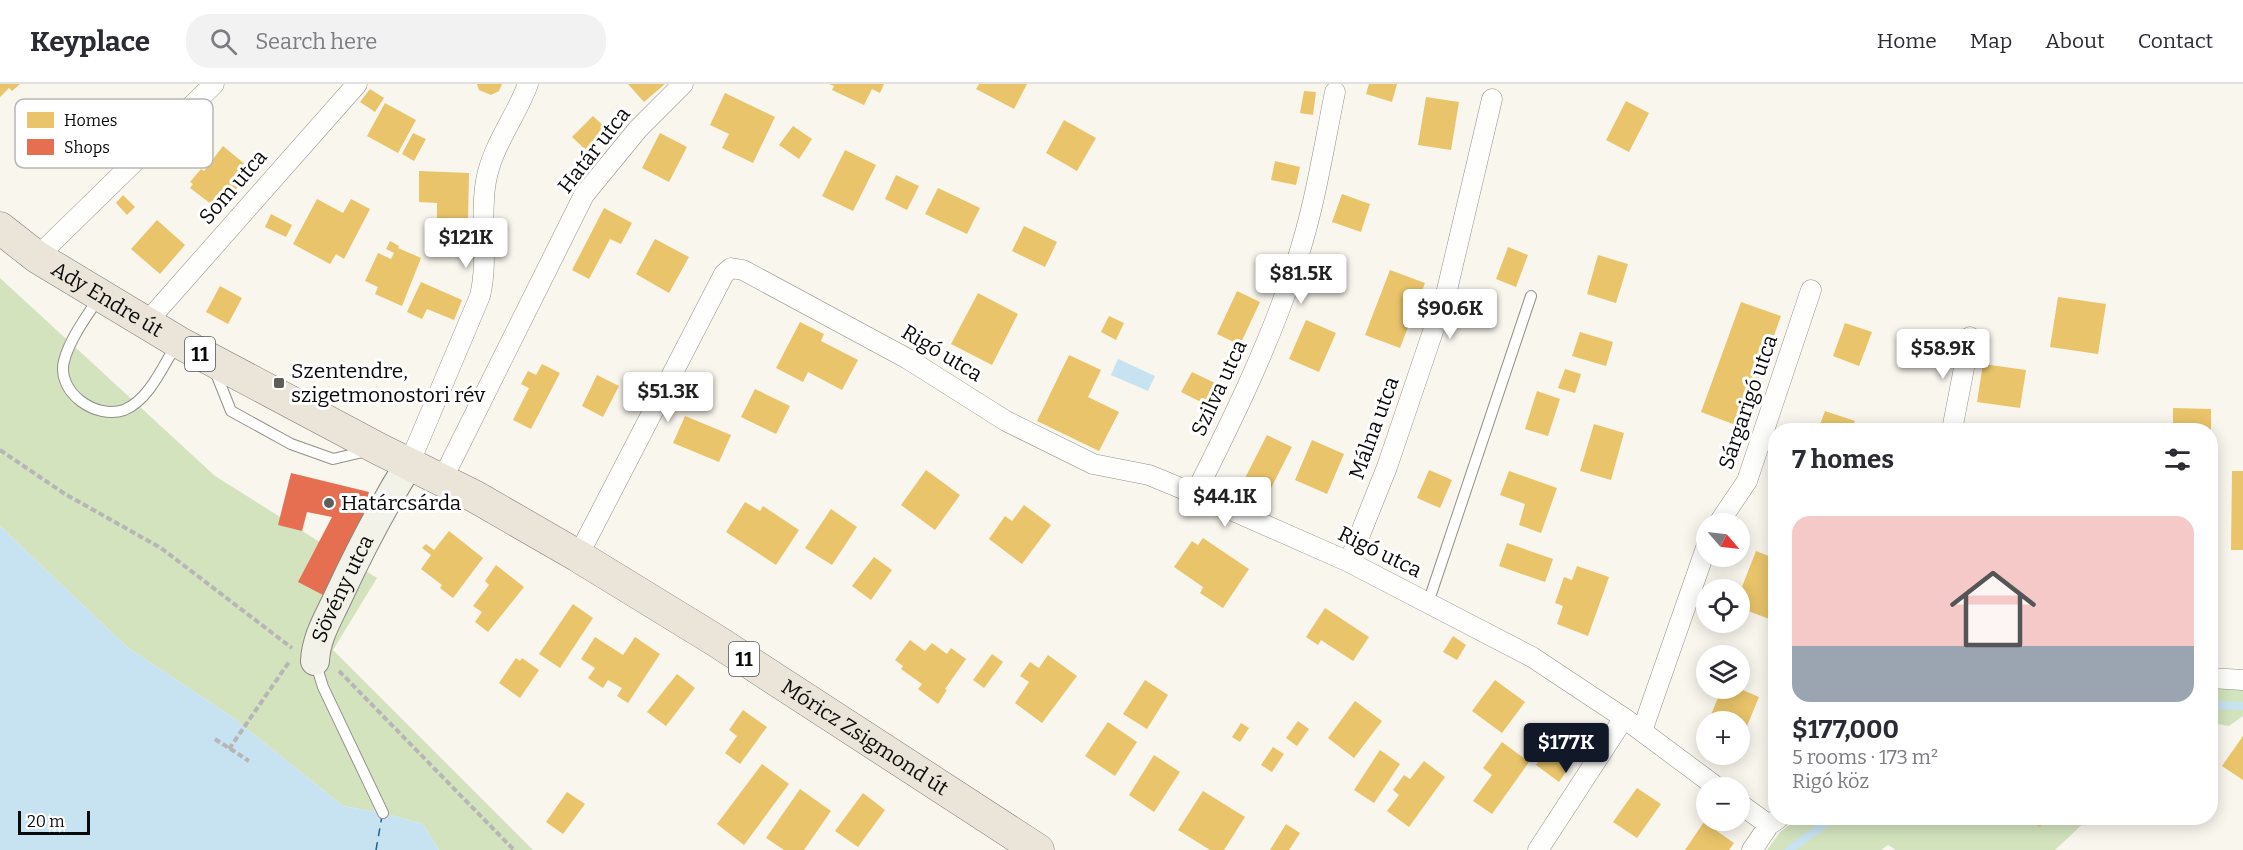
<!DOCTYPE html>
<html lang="en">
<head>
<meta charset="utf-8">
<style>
  :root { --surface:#fff; --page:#f2f2f3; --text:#2b2b33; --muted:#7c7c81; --line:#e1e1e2; --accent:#111827 }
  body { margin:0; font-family:Bitter,serif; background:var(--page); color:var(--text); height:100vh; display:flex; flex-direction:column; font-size:22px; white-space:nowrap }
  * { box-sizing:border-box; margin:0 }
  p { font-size:20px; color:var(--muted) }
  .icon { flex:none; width:33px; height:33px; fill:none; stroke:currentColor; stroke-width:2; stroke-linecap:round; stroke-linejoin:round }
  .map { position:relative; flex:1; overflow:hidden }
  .drawer { position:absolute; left:1768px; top:339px; width:450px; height:402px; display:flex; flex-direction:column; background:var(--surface); border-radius:24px; box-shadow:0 3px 15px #0003 }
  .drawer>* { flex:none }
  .needle { width:39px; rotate:118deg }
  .tools { position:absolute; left:1696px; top:429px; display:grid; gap:12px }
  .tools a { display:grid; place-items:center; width:54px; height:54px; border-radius:50%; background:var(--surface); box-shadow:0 3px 15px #0003; font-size:30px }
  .scale { position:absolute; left:18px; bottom:15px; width:72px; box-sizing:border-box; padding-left:6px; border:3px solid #0a0a0a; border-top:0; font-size:16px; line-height:21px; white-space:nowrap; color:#0a0a0a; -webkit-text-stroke:4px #fff; paint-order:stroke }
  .price { position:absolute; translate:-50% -51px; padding:0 14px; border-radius:6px; background:#fff; color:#222; font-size:20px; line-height:39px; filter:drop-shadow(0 2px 3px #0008) }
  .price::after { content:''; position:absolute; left:50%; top:36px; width:18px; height:14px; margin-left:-9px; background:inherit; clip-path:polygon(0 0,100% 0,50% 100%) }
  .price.on { background:var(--accent); color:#fff }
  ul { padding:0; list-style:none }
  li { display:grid; align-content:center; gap:12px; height:318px; padding:0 24px }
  li span { display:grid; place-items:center; height:186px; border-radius:18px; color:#555 }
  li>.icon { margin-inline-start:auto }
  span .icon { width:108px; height:108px; fill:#fffc; stroke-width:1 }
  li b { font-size:26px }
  h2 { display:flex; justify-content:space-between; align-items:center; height:72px; padding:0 24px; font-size:26px }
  header { display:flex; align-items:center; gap:36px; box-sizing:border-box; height:84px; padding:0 30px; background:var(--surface); border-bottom:2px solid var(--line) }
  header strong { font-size:28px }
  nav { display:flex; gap:33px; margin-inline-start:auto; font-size:21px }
  .search { width:420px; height:54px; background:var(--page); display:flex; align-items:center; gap:15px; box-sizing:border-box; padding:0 21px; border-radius:24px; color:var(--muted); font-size:22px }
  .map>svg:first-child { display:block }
  .forest { fill:#d2e3be }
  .water { fill:#c7e2f0 }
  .homes { fill:#e9c46a }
  .shops { fill:#e76f51 }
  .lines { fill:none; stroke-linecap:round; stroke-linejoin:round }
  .stream { stroke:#c7e2f0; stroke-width:8 }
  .ferry { stroke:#1e6192; stroke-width:1.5; stroke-dasharray:8 6; stroke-linecap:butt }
  .lane-casing { stroke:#92908d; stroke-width:12 }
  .street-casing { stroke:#92908d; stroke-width:21 }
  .secondary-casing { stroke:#888783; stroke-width:30 }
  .primary-casing { stroke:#7f7e7a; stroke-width:33 }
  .path { stroke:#b7b6b5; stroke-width:4; stroke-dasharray:6 3; stroke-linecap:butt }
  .lane { stroke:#fefefc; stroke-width:10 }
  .street { stroke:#fefefc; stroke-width:20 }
  .secondary { stroke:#f3f2e8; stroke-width:28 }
  .primary { stroke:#eae5d8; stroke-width:32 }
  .poi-dot { fill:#5e5d5a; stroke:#fff; stroke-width:2 }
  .labels { text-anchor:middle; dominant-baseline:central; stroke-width:6; stroke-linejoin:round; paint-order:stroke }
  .shield { fill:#fff; stroke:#545454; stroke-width:1.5 }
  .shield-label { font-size:20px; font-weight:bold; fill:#0a0a0a }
  .street-label { font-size:21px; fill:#0a0a0a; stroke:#fff }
  .poi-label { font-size:21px; fill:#0a0a0a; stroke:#fff; text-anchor:start }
  .key { fill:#fff; stroke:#b6b6b6; stroke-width:1.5 }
  .key-label { font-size:16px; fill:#0a0a0a }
</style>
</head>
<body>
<header>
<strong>Keyplace</strong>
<div class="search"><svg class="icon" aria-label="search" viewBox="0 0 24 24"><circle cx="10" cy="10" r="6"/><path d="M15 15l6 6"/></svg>Search here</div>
<nav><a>Home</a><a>Map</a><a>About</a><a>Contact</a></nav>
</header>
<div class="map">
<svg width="2243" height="766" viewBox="0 0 2243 766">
  <rect width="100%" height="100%" fill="#f9f6ee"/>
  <path class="forest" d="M0 194 215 392 377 494 333 566 533 766H439L423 740 383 729 343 722 231 632 127 563 0 442Z
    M2211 602 2243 604V632L2229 642 2211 639Z
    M1799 734H2089L2055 766H1896L1888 761 1881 766H1767L1780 748Z"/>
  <path class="water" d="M1118 275 1155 292 1148 307 1111 291Z
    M0 442 127 563 231 632 343 722 383 729 423 740 439 766H0Z"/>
  <path class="homes" d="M0 0H20L12 7 9 4 0 13Z
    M477 0H502L499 7 491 11 479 6Z
    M628 0H665L644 18Z
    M829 0H884L880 9 872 5 864 21 832 6 834 2Z
    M979 0H1027L1014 25 976 5Z
    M1369 0H1397L1392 18 1366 10Z
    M370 5 384 14 375 28 360 18Z
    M1304 7 1316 8 1313 31 1300 29Z
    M725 9 775 33 753 79 722 64 729 50 710 41Z
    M1426 13 1459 18 1451 66 1418 61Z
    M1626 17 1649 29 1629 68 1606 56Z
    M385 19 416 36 398 69 367 52Z
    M593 32 610 48 590 70 572 53Z
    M1064 36 1096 54 1077 87 1046 69Z
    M793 42 812 55 799 75 779 61Z
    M413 49 426 55 414 77 402 70Z
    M660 49 687 63 669 98 642 84Z
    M223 62 252 86 219 126 190 104 193 100 190 98 201 85 204 87Z
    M845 66 876 81 853 127 822 112Z
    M1275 77 1300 83 1296 101 1271 96Z
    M419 87 469 89 468 136H437V119L419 118Z
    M896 91 919 102 907 126 885 115Z
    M938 104 980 124 967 150 925 130Z
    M1342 110 1370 120 1361 148 1332 138Z
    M123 111 135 123 127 131 116 119Z
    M317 115 343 129 351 115 370 125 344 175 336 170 330 180 293 160Z
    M604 124 632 139 621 160 610 155 589 195 572 186Z
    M271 130 292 141 286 153 265 143Z
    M157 136 185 161 160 190 131 165Z
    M1024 142 1057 158 1045 183 1012 167Z
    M655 155 689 173 669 209 636 190Z
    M390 157 399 162 398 164 421 174 402 222 375 210 378 203 365 197 378 169 391 175 394 169 386 165Z
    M1508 163 1528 171 1516 203 1496 195Z
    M1598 171 1628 180 1616 219 1587 210Z
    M1390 186 1425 199 1400 264 1365 251Z
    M421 198 462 216 454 236 427 225 422 235 407 228Z
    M220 202 242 214 228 240 206 228Z
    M1237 207 1260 218 1240 261 1217 250Z
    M978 209 1018 230 992 281 951 260Z
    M2058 213 2106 220 2098 270 2050 263Z
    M1741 218 1781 232 1741 343 1701 328Z
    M1109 232 1124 239 1116 256 1101 248Z
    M1306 236 1336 249 1319 288 1289 275Z
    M800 238 824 250 821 257 858 276 842 306 808 288 803 298 776 284Z
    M1845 239 1872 248 1859 282 1833 272Z
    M1580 248 1613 258 1606 282 1572 272Z
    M1069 271 1101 286 1088 313 1119 328 1099 367 1037 337Z
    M542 280 560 289 531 345 513 336 529 304 521 300 528 287 536 291Z
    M1983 280 2026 286 2020 324 1977 318Z
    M305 281 317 288 311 297 299 291Z
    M1565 285 1581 290 1575 309 1558 304Z
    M1192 288 1217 300 1207 321 1181 308Z
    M597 291 619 302 603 333 582 322Z
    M755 305 790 322 776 350 741 333Z
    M1537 307 1560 315 1548 352 1525 345Z
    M2173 324 2211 325V346H2173Z
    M1825 327 1855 337 1852 346H1818Z
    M685 332 731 351 719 378 673 359Z
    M1594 340 1624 349 1611 396 1580 387Z
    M1267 351 1292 363 1270 406 1245 394Z
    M1312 356 1344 370 1327 410 1295 396Z
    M926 386 960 411 935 446 901 421Z
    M1429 386 1452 396 1440 424 1417 414Z
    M1509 387 1557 404 1541 449 1519 441 1525 420 1500 411Z
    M2232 387H2243V466H2231Z
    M745 418 760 427 763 422 799 446 776 481 726 448Z
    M1024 421 1051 441 1022 480 989 455 1005 432 1012 437Z
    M831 425 857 443 832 481 805 464Z
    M449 447 483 474 453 514 440 504 442 501 421 485 431 471 422 464 426 460 434 466Z
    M1203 454 1249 485 1223 524 1200 509 1203 503 1174 483 1192 457 1198 461Z
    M1507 459 1553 475 1545 498 1499 482Z
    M1756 467 1776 475V526L1772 536 1740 524V508Z
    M874 473 892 486 871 516 852 502Z
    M496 481 524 503 488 548 475 538 482 528 473 522 489 501 485 497Z
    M1577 482 1609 493 1588 552 1557 540 1563 522 1555 519 1564 493 1572 496Z
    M573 520 593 534 560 584 539 570Z
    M1325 524 1369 553 1353 577 1321 556 1318 561 1306 553Z
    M1453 552 1466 561 1457 576 1443 568Z
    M595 553 623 571 635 553 660 570 628 619 617 612 622 604 608 596 603 604 588 594 595 584 581 575Z
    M910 556 925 567 932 559 947 570 951 564 966 575 945 605 947 606 938 620 918 605 922 600 901 585 903 582 895 576Z
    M992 570 1003 578 984 604 973 596Z
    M1048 571 1077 592 1042 639 1015 619 1029 598 1020 592 1030 578 1039 584Z
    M516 574 520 577 522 574 539 586 520 614 499 599Z
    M677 590 695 604 666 642 647 628Z
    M1145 596 1168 611 1147 645 1123 630Z
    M1495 596 1525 618 1502 649 1472 627Z
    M1722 604H1738L1759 613 1740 659V638H1708Z
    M1355 617 1382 637 1354 674 1328 654Z
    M743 626 767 643 740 680 725 669 737 652 729 646Z
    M1298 637 1309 645 1297 662 1286 654Z
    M1108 638 1137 658 1115 692 1085 672Z
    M1241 639 1249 644 1240 658 1232 653Z
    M1565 639 1589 655 1559 698 1536 681Z
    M2243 652V696L2222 682Z
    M1502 658 1529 678 1492 730 1473 717 1492 691 1483 684Z
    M1273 663 1284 670 1272 688 1261 681Z
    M1380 666 1400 680 1374 719 1354 706Z
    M1154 671 1180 688 1154 728 1129 711Z
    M1424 677 1445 693 1409 743 1387 727 1399 711 1393 706 1404 691 1410 695Z
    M762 680 789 700 744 761 717 740Z
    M1637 704 1661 720 1637 754 1613 738Z
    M800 705 831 727 804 766H784L766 754Z
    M1203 707 1245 733 1224 766H1210L1178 746Z
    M567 708 585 720 563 750 546 738Z
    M863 709 885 726 858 763 835 747Z
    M2025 734H2045L2040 743Z
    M1704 738 1734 759 1729 766H1685Z
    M1286 740 1300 749 1289 766H1270Z"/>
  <path class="shops" d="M291 389 369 408 360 442 323 511 298 498 332 433 307 428 302 447 278 441Z"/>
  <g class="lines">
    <path class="stream" d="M2211 621 2243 622
      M1789 766 1833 734"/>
    <path class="ferry" d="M376 766 382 732"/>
    <g class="lane-casing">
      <path id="lane" d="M100 212C87 232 70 254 64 277 56 308 96 336 124 326 149 316 163 282 176 261
        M215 287 231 327 291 360 333 375 367 367
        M1428 519 1531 212
        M315 577 323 603 383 729"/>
    </g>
    <g class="street-casing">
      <path id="street" d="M37 173 214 0
        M146 239 357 0
        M1952 346 1970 253
        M409 380 480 212C489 174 479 135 486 97 492 62 516 33 528 0
        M442 396 584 111 638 45 683 0
        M1195 410C1232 337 1268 263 1294 185 1314 128 1323 67 1335 8
        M1718 440 1747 397 1811 206
        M578 472 724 190 731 184 743 186 908 275 1006 337 1093 380 1149 391 1195 410 1349 478 1532 573 1624 634 1718 704
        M1349 478 1387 383 1447 206 1492 15
        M2211 594 2243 596
        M1642 647 1707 461
        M1740 720 1769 741
        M1538 766 1624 634
        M1752 766 1769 741 1779 734"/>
    </g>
    <g class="secondary-casing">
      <g id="secondary">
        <path id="s1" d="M315 577C316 553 329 533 339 511 360 466 383 422 409 380"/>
      </g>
    </g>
    <g class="primary-casing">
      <g id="primary">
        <path id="s2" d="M0 144 37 173 178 258 379 365 474 412 578 472 715 556 1038 766"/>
      </g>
    </g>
    <path class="path" d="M0 366 65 410 161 464 292 564
      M339 587 514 766
      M215 655 249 677
      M229 665 289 578"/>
    <use href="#lane" class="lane"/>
    <use href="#street" class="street"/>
    <use href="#secondary" class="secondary"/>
    <use href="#primary" class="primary"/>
  </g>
  <g class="poi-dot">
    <rect x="273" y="293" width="12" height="12" rx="3"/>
    <circle cx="329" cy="419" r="6"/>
  </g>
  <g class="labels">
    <g class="shield">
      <rect x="185" y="253" width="30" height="34" rx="4.5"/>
      <rect x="729" y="558" width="30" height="34" rx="4.5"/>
    </g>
    <g class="shield-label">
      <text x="200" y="270">11</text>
      <text x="744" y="575">11</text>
    </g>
    <g class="street-label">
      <text transform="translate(594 66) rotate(-52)">Határ utca</text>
      <text transform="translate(233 103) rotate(-49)">Som utca</text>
      <text stroke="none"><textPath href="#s2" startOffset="129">Ady Endre út</textPath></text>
      <text transform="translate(942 269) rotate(31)">Rigó utca</text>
      <text transform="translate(1219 304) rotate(-65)">Szilva utca</text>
      <text transform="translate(1748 318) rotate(-71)">Sárgarigó utca</text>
      <text transform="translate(1374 344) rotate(-70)">Málna utca</text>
      <text transform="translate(1380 468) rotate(26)">Rigó utca</text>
      <text stroke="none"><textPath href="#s1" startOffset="78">Sövény utca</textPath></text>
      <text stroke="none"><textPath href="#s2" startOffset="1005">Móricz Zsigmond út</textPath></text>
    </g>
    <g class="poi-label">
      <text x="291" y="287">Szentendre,<tspan x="291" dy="24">szigetmonostori rév</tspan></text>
      <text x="341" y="419">Határcsárda</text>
    </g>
  </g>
  <rect x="15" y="15" width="198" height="69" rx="9" class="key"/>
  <rect x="27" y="28" width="27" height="16" fill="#e9c46a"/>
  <rect x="27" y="55" width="27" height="16" fill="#e76f51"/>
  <g class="key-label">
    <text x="64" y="42">Homes</text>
    <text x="64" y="69">Shops</text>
  </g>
</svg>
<div class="tools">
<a><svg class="needle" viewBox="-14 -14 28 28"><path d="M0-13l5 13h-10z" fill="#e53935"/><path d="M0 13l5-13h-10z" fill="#7c7c81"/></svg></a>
<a><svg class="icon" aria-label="locate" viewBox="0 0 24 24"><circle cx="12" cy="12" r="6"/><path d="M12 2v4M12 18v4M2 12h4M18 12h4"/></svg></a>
<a><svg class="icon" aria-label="layers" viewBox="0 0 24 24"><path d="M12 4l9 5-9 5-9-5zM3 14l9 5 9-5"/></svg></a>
<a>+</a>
<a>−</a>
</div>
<div class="scale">20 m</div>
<b class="price" style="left:466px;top:185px">$121K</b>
<b class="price" style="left:1301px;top:221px">$81.5K</b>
<b class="price" style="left:1450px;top:256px">$90.6K</b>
<b class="price" style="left:1943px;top:296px">$58.9K</b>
<b class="price" style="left:668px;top:339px">$51.3K</b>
<b class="price" style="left:1225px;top:444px">$44.1K</b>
<b class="price on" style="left:1566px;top:690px">$177K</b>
<section class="drawer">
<h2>7 homes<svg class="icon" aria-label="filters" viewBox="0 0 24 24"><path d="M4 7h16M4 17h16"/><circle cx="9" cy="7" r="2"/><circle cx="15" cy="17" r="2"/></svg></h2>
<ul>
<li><span style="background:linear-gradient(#f6c9c9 70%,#9aa5b1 0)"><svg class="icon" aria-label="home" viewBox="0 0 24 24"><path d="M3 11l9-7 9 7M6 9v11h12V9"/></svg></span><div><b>$177,000</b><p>5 rooms · 173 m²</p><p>Rigó köz</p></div></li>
</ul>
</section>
</div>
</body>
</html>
